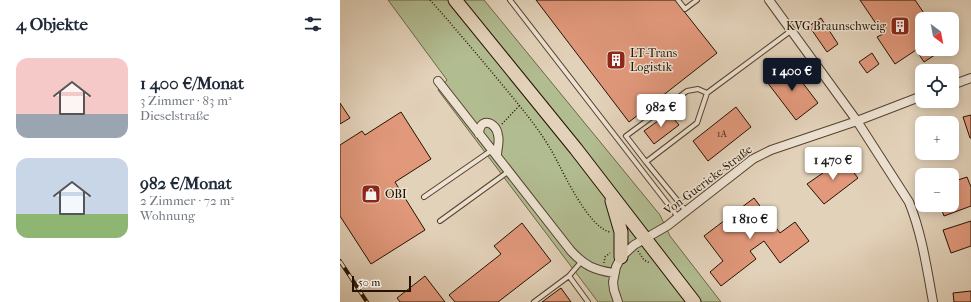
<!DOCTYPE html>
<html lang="de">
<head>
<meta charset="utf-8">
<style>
  :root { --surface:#fff; --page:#f2f2f3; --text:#1f2937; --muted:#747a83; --accent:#111827 }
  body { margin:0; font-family:"IM FELL French Canon",serif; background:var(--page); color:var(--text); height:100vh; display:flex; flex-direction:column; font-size:15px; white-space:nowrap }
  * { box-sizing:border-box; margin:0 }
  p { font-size:13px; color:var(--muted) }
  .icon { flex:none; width:22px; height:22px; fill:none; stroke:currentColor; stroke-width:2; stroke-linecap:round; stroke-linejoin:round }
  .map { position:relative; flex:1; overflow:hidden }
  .panel { display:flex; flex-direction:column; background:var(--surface); width:340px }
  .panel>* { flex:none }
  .needle { width:26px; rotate:148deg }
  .controls { position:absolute; left:575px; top:12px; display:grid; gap:8px }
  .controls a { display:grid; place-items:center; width:44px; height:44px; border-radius:8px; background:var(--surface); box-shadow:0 2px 10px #0003; font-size:20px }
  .scale { position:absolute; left:12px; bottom:10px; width:59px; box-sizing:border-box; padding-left:4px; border:2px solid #241200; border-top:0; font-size:11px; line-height:14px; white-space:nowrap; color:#241200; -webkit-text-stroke:3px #ede2d2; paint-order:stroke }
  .price { position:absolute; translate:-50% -34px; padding:0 9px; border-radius:4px; background:#fff; color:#222; font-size:13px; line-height:26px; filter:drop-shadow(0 1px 2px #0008) }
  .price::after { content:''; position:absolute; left:50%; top:24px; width:12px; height:9px; margin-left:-6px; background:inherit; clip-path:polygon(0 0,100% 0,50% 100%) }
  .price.on { background:var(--accent); color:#fff }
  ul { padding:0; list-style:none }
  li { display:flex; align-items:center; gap:12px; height:100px; padding:0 16px }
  li span { display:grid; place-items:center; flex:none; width:112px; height:80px; border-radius:12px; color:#555 }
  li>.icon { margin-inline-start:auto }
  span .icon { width:48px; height:48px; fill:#fffc; stroke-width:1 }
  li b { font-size:17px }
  h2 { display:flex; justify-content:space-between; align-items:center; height:48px; padding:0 16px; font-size:17px }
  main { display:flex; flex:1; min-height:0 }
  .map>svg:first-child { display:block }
  .green { fill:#b2bc91; stroke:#6b6748 }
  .building { fill:#e1987b; stroke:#241200 }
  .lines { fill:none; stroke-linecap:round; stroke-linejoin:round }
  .service-casing { stroke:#54422e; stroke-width:6 }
  .minor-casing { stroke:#54422e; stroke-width:10 }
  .primary-casing { stroke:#241200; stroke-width:15 }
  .path { stroke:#241200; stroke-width:1.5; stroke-dasharray:1 2; stroke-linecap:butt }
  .service { stroke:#ede2d2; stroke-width:4 }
  .minor { stroke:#ede2d2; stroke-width:8 }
  .primary { stroke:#e3d2ba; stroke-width:13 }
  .rail-casing { stroke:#241200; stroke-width:4 }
  .rail { stroke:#ede2d2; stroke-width:2.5; stroke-dasharray:8; stroke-linecap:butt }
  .labels { text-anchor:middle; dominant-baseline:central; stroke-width:3; stroke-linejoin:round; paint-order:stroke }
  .number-label { font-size:10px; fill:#53341f }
  .poi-label { font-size:12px; fill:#241200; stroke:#ede2d2; text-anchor:start }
  .street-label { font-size:12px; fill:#241200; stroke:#ede2d2 }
</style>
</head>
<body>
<main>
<section class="panel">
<h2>4 Objekte<svg class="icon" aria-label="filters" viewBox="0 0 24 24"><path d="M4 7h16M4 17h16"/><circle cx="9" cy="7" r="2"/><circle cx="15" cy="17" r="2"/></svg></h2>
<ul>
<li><span style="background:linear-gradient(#f6c9c9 70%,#9aa5b1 0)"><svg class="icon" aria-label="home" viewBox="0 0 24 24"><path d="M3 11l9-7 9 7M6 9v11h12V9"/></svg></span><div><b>1 400 €/Monat</b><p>3 Zimmer · 83 m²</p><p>Dieselstraße</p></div></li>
<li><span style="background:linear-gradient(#c9d6e8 70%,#8fb573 0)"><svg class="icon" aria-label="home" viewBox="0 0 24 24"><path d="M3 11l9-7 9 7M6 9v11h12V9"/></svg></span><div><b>982 €/Monat</b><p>2 Zimmer · 72 m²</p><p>Wohnung</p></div></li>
</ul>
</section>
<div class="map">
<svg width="631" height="302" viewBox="0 0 631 302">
  <rect width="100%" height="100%" fill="#e3d2ba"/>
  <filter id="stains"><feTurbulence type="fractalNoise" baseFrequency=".005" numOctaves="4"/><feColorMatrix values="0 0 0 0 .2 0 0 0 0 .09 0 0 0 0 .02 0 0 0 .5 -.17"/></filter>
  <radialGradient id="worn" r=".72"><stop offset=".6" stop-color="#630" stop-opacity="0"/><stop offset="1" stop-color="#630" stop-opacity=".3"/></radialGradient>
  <path class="green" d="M48 0H144L320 215 330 236 381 302H258L98 90 107 80Z"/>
  <path class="building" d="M196 0H335L377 53 289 122Z
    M520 0H575L588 19H582V49H604L584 62 576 50 555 64 537 37 543 34Z
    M481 18 498 44 487 52 469 26Z
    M532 53 539 64 527 73 519 62Z
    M449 65 478 103 456 120 427 82Z
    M0 103 10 118 0 124Z
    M396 107 411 127 368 161 353 141Z
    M61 112 91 159 55 182 85 230 31 264 0 216V145L22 131 25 135Z
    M329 113 339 125 314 144 304 131Z
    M631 115V138H630L623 117Z
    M503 159 518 178 484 204 467 184Z
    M627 177 631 187V206L604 216 600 205H612V182Z
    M414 198 440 233 455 222 469 241 440 263 424 241 410 251 416 259 381 286 370 272 383 261 364 236Z
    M631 221V246L611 253 603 230Z
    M182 223 211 261 158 302H115L109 295 161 254 154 246Z
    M85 276 105 302H60L57 298Z
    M221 288 231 302H202Z
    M631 291V302H614L613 293Z"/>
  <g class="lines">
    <g class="service-casing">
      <path id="service" d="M170 0 338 217
        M338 0 345 9 357 0
        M306 162 286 136 347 91 358 89 367 93
        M84 197 152 150
        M346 211 306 162 357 123 367 93 452 30
        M100 221 169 171
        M229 276 248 302
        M194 302 229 276 241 262"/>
    </g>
    <g class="minor-casing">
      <path id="minor" d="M429 0 517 121 569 202C582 234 587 269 593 302
        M98 81 231 251C245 266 254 270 274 273
        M612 85 631 78
        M139 134C139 117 156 121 158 135 160 141 157 149 157 155
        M278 302 274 290 273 282 276 267 281 257 294 245 327 226 413 159 431 150 517 121 582 96"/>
    </g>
    <g class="primary-casing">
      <path id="primary" d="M115 0 236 149 354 302
        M272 201 281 232V257"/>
    </g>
    <path class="path" d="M90 0C116 29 140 58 165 88 183 110 201 131 215 157 224 174 250 230 271 232
      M162 124 179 106
      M298 251 304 260 310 263
      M264 263 265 257 270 253"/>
    <use href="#service" class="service"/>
    <use href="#minor" class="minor"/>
    <use href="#primary" class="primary"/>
    <g class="rail-casing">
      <path id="rail" d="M0 261 27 302"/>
    </g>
    <use href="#rail" class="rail"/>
  </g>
  <defs>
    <g id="building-square" transform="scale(1)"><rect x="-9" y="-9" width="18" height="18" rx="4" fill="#8f2418" stroke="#ede2d2"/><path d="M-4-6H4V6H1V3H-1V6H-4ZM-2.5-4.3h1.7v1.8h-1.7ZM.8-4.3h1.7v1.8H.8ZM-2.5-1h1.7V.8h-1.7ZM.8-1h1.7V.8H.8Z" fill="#fff"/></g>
    <g id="shop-square" transform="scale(1)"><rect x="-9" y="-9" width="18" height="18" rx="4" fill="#8f2418" stroke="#ede2d2"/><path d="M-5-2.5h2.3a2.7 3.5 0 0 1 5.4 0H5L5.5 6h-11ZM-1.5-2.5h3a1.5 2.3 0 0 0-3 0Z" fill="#fff"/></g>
  </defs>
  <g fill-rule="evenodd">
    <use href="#building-square" x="560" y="26"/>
    <use href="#building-square" x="276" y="60"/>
    <use href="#shop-square" x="31" y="194"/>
  </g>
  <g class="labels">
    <g class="number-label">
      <text x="382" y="134">1A</text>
    </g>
    <g class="poi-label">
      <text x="546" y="26" text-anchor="end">KVG Braunschweig</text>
      <text x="290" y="53">LT-Trans<tspan x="290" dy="14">Logistik</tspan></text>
      <text x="45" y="194">OBI</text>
    </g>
    <g class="street-label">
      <text transform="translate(368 180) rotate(-37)">Von-Guericke-Straße</text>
    </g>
  </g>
  <rect width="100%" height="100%" filter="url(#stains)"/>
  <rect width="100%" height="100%" fill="url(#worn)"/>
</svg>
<div class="controls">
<a><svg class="needle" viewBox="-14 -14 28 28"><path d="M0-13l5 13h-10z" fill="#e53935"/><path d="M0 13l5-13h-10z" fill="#747a83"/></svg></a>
<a><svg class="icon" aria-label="locate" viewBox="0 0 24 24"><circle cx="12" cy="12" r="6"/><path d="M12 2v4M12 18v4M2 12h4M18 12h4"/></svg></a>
<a>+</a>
<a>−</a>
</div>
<div class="scale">50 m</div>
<b class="price on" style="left:452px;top:92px">1 400 €</b>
<b class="price" style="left:321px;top:128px">982 €</b>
<b class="price" style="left:493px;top:181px">1 470 €</b>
<b class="price" style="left:410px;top:240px">1 810 €</b>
</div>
</main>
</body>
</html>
